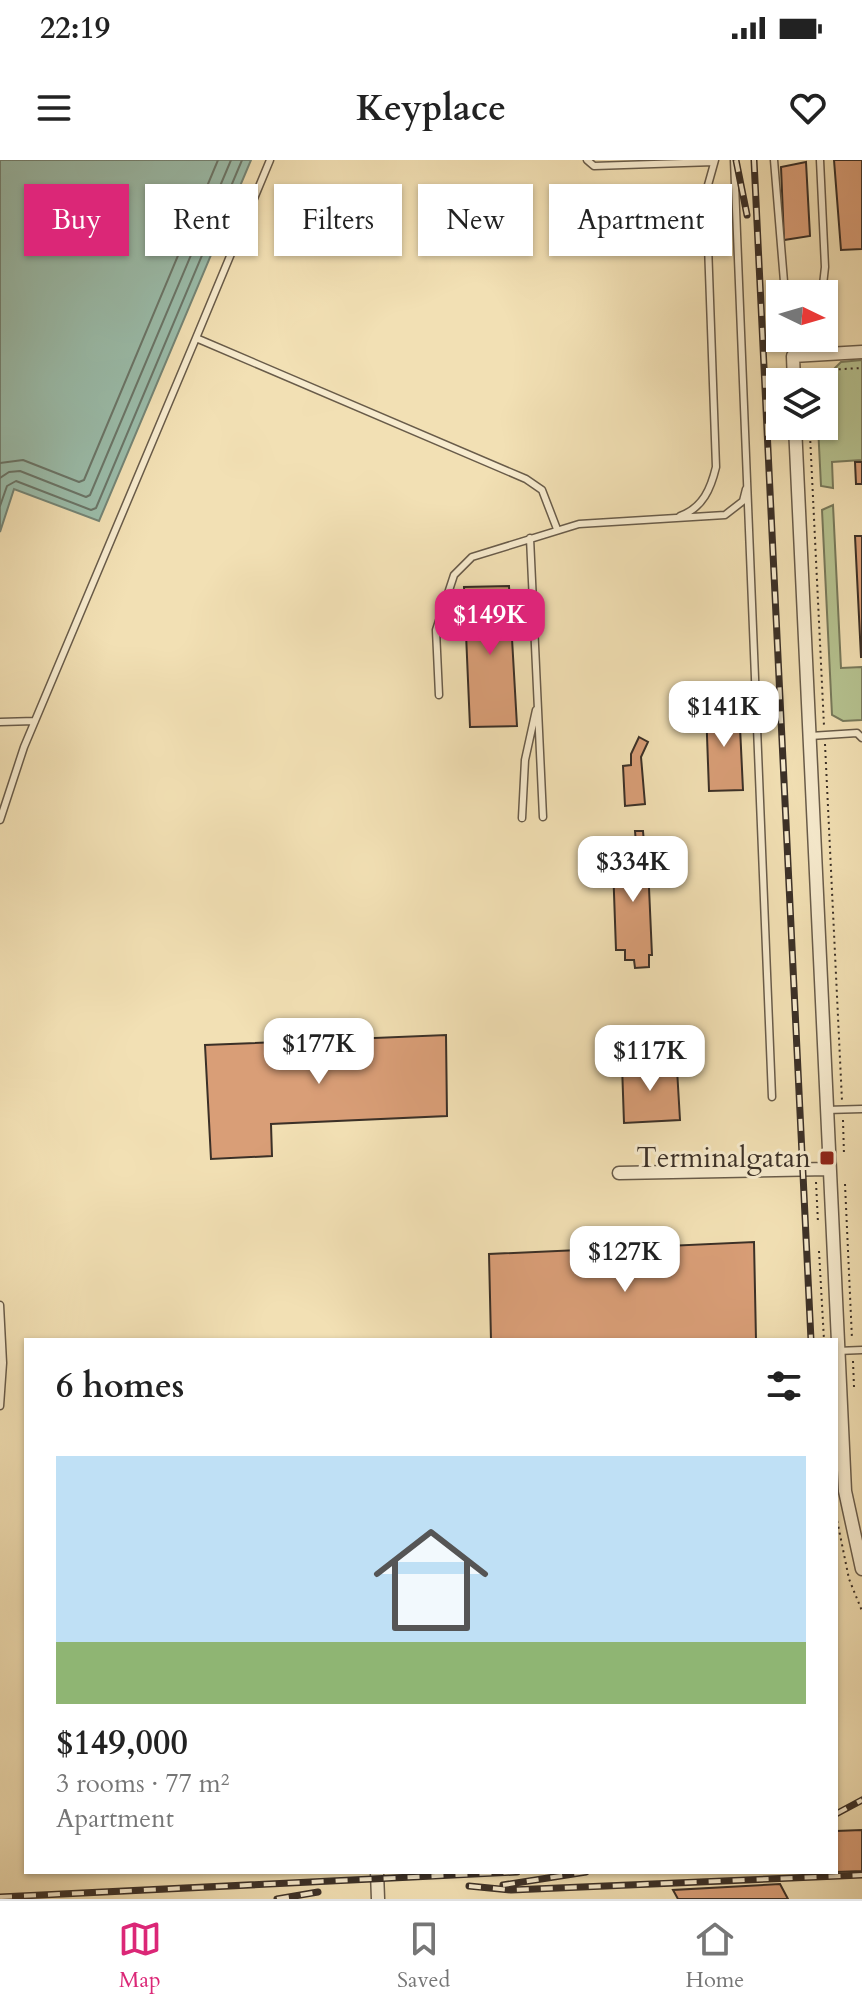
<!DOCTYPE html>
<html lang="en">
<head>
<meta charset="utf-8">
<style>
  :root { --surface:#fff; --page:#f6f6f6; --text:#222; --muted:#767676; --line:#e0e0e0; --accent:#db2777 }
  body { margin:0; font-family:Cardo,serif; background:var(--page); color:var(--text); height:100vh; display:flex; flex-direction:column; font-size:30px; white-space:nowrap }
  * { box-sizing:border-box; margin:0 }
  p { font-size:26px; color:var(--muted) }
  .icon { flex:none; width:44px; height:44px; fill:none; stroke:currentColor; stroke-width:2; stroke-linecap:round; stroke-linejoin:round }
  .map { position:relative; flex:1; overflow:hidden }
  .details { position:absolute; left:24px; top:1178px; width:814px; height:536px; display:flex; flex-direction:column; background:var(--surface); border-radius:0px; box-shadow:0 2px 6px #0004 }
  .details>* { flex:none }
  .top-card { position:absolute; left:24px; top:24px; width:814px; height:72px; display:flex; gap:16px }
  .needle { width:52px; rotate:95deg }
  .buttons { position:absolute; left:766px; top:120px; display:grid; gap:16px }
  .buttons a { display:grid; place-items:center; width:72px; height:72px; border-radius:0px; background:var(--surface); box-shadow:0 2px 6px #0004; font-size:40px }
  .price { position:absolute; translate:-50% -68px; padding:0 18px; border-radius:16px; background:#fff; color:#222; font-size:26px; line-height:52px; filter:drop-shadow(0 2px 4px #0008) }
  .price::after { content:''; position:absolute; left:50%; top:48px; width:24px; height:18px; margin-left:-12px; background:inherit; clip-path:polygon(0 0,100% 0,50% 100%) }
  .price.active { background:var(--accent); color:#fff }
  ul { padding:0; list-style:none }
  li { display:grid; align-content:center; gap:16px; height:424px; padding:0 32px }
  li+li { border-top:2px solid var(--line) }
  li span { display:grid; place-items:center; height:248px; border-radius:0px; color:#555 }
  li>.icon { margin-inline-start:auto }
  span .icon { width:144px; height:144px; fill:#fffc; stroke-width:1 }
  li b { font-size:34px }
  h2 { display:flex; justify-content:space-between; align-items:center; height:96px; padding:0 32px; font-size:34px }
  .pill { padding:0 28px; border-radius:0px; background:var(--surface); box-shadow:0 2px 6px #0004; font-size:28px; line-height:72px }
  .pill.active { background:var(--accent); color:#fff }
  .status { display:flex; justify-content:space-between; align-items:center; height:56px; padding:0 40px; background:var(--surface); direction:ltr }
  .status svg { height:22px; fill:currentColor }
  header { display:flex; justify-content:space-between; align-items:center; height:104px; padding:0 32px; background:var(--surface); font-size:36px; font-weight:800 }
  .tab-bar { display:flex; justify-content:space-around; align-items:center; height:112px; border-top:2px solid var(--line); background:var(--surface); font-size:22px; color:var(--muted) }
  .tab-bar a { display:grid; justify-items:center; gap:4px }
  .tab-bar .active { color:var(--accent) }
  .map>svg:first-child { display:block }
  .green { fill:#b6c391; stroke:#787a5c; stroke-width:2 }
  .water { fill:#9bbdab; stroke:#758576; stroke-width:2 }
  .lines { fill:none; stroke-linecap:round; stroke-linejoin:round }
  .shore { stroke:#6b7669; stroke-width:2 }
  .building { fill:#d99e77; stroke:#3b3027; stroke-width:2 }
  .service-casing { stroke:#695c4a; stroke-width:9 }
  .minor-casing { stroke:#695c4a; stroke-width:15 }
  .path { stroke:#3b3027; stroke-width:2; stroke-dasharray:2 4; stroke-linecap:butt }
  .service { stroke:#f7ebce; stroke-width:6 }
  .minor { stroke:#f7ebce; stroke-width:12 }
  .rail-casing { stroke:#3b3027; stroke-width:7 }
  .rail { stroke:#f7ebce; stroke-width:4; stroke-dasharray:12; stroke-linecap:butt }
  .poi-dot { fill:#8f2418; stroke:#f7ebce; stroke-width:3 }
  .labels { text-anchor:middle; dominant-baseline:central; stroke-width:6; stroke-linejoin:round; paint-order:stroke }
  .poi-label { font-size:28px; fill:#3b3027; stroke:#f7ebce; text-anchor:end }
</style>
</head>
<body>
<div class="status"><b>22:19</b><svg viewBox="0 0 49 12"><path d="M0 12V9h3v3zM5 12V6h3v6zM10 12V3h3v9zM15 12V0h3v12zM26 1h20v11H26zM47 4h2v5h-2z"/></svg></div>
<header><svg class="icon" aria-label="menu" viewBox="0 0 24 24"><path d="M4 6h16M4 12h16M4 18h16"/></svg>Keyplace<svg class="icon" aria-label="heart" viewBox="0 0 24 24"><path d="M12 20l-8-8c-3-5 5-10 8-4 3-6 11-1 8 4z"/></svg></header>
<div class="map">
<svg width="862" height="1739" viewBox="0 0 862 1739">
  <rect width="100%" height="100%" fill="#f2e0b4"/>
  <filter id="stains"><feTurbulence type="fractalNoise" baseFrequency=".0025" numOctaves="4"/><feColorMatrix values="0 0 0 0 .2 0 0 0 0 .09 0 0 0 0 .02 0 0 0 .5 -.17"/></filter>
  <radialGradient id="worn" r=".72"><stop offset=".6" stop-color="#630" stop-opacity="0"/><stop offset="1" stop-color="#630" stop-opacity=".3"/></radialGradient>
  <path class="green" d="M862 200V300L832 302 833 328 821 326 818 266H824V222H821L841 202Z
    M833 345 841 508 862 507V560L843 561 832 555 822 350Z"/>
  <path class="water" d="M0 0H251L99 361 14 329 0 372Z"/>
  <g class="lines">
    <path class="shore" d="M0 303 23 300 79 322 84 320 218 0
      M0 318 9 312 20 311 86 337 90 335 231 0
      M0 346 7 326 16 321 91 350 96 348 242 0"/>
  </g>
  <path class="building" d="M834 0H862V89L841 90Z
    M806 2 810 76 784 80 781 7Z
    M855 302H862V324H856Z
    M855 376H862V497H861Z
    M509 426 517 566 470 567 464 427Z
    M739 546 743 630 709 631 706 548Z
    M639 577 648 582 641 597 645 644 625 646 623 606 631 605V594Z
    M635 671H643L644 683H647L652 795H649V807L635 808 634 800H625V790H616L613 705H624L623 690 632 689V683H636Z
    M446 875 447 956 271 964 272 996 211 999 205 885Z
    M644 891H652L653 904H660V910L677 909 680 960 624 963 622 905 645 904Z
    M754 1082 756 1180H491L489 1094Z
    M862 1670V1711L836 1712V1671Z
    M780 1724 788 1739H678L673 1730Z"/>
  <g class="lines">
    <g class="service-casing">
      <path id="service" d="M270 0 196 178 526 319 542 330 557 369
        M587 0 594 6 714 2
        M734 0 772 937
        M774 0 785 134
        M820 0 825 107 822 134
        M789 178 793 196 805 178
        M680 356C703 348 711 328 716 307L707 57 708 25 715 0
        M530 378 543 657
        M439 535 436 470 454 415 472 397 579 364 725 355 743 341 746 329
        M0 562 35 561
        M810 576 857 573 862 578
        M522 658 525 600 536 550
        M0 660 24 587 196 178
        M826 950 862 949
        M0 1145 3 1203 0 1246
        M837 1191 862 1190"/>
    </g>
    <g class="minor-casing">
      <path id="minor" d="M794 222 793 196 862 192
        M795 266 845 1331 862 1409
        M619 1013 828 1009
        M377 1712 378 1739"/>
    </g>
    <path class="path" d="M814 222 825 210 862 208
      M810 275 824 566
      M825 584 842 941
      M843 960 844 995
      M816 1022 818 1063
      M845 1024 852 1179
      M819 1091 824 1180
      M853 1201 854 1227
      M836 1355 849 1419 862 1451"/>
    <use href="#service" class="service"/>
    <use href="#minor" class="minor"/>
    <g class="rail-casing">
      <path id="rail" d="M736 0 747 55
        M754 0 811 1180
        M836 1654 862 1640
        M503 1725 586 1712
        M469 1726 511 1730 862 1715
        M0 1737 517 1712
        M277 1739 318 1732"/>
    </g>
    <use href="#rail" class="rail"/>
  </g>
  <rect class="poi-dot" x="819" y="990" width="16" height="16" rx="4"/>
  <g class="labels">
    <g class="poi-label">
      <text x="811" y="998">Terminalgatan</text>
    </g>
  </g>
  <rect width="100%" height="100%" filter="url(#stains)"/>
  <rect width="100%" height="100%" fill="url(#worn)"/>
</svg>
<div class="buttons">
<a><svg class="needle" viewBox="-14 -14 28 28"><path d="M0-13l5 13h-10z" fill="#e53935"/><path d="M0 13l5-13h-10z" fill="#767676"/></svg></a>
<a><svg class="icon" aria-label="layers" viewBox="0 0 24 24"><path d="M12 4l9 5-9 5-9-5zM3 14l9 5 9-5"/></svg></a>
</div>
<b class="price active" style="left:490px;top:497px">$149K</b>
<b class="price" style="left:724px;top:589px">$141K</b>
<b class="price" style="left:633px;top:744px">$334K</b>
<b class="price" style="left:319px;top:926px">$177K</b>
<b class="price" style="left:650px;top:933px">$117K</b>
<b class="price" style="left:625px;top:1134px">$127K</b>
<div class="top-card">
<a class="pill active">Buy</a>
<a class="pill">Rent</a>
<a class="pill">Filters</a>
<a class="pill">New</a>
<a class="pill">Apartment</a>
</div>
<section class="details">
<h2>6 homes<svg class="icon" aria-label="filters" viewBox="0 0 24 24"><path d="M4 7h16M4 17h16"/><circle cx="9" cy="7" r="2"/><circle cx="15" cy="17" r="2"/></svg></h2>
<ul>
<li><span style="background:linear-gradient(#bfe0f5 75%,#8fb573 0)"><svg class="icon" aria-label="home" viewBox="0 0 24 24"><path d="M3 11l9-7 9 7M6 9v11h12V9"/></svg></span><div><b>$149,000</b><p>3 rooms · 77 m²</p><p>Apartment</p></div></li>
</ul>
</section>
</div>
<nav class="tab-bar">
<a class="active"><svg class="icon" aria-label="map" viewBox="0 0 24 24"><path d="M3 6l6-2 6 2 6-2v14l-6 2-6-2-6 2zM9 4v14M15 6v14"/></svg>Map</a>
<a><svg class="icon" aria-label="saved" viewBox="0 0 24 24"><path d="M7 4h10v16l-5-4-5 4z"/></svg>Saved</a>
<a><svg class="icon" aria-label="home" viewBox="0 0 24 24"><path d="M3 11l9-7 9 7M6 9v11h12V9"/></svg>Home</a>
</nav>
</body>
</html>
